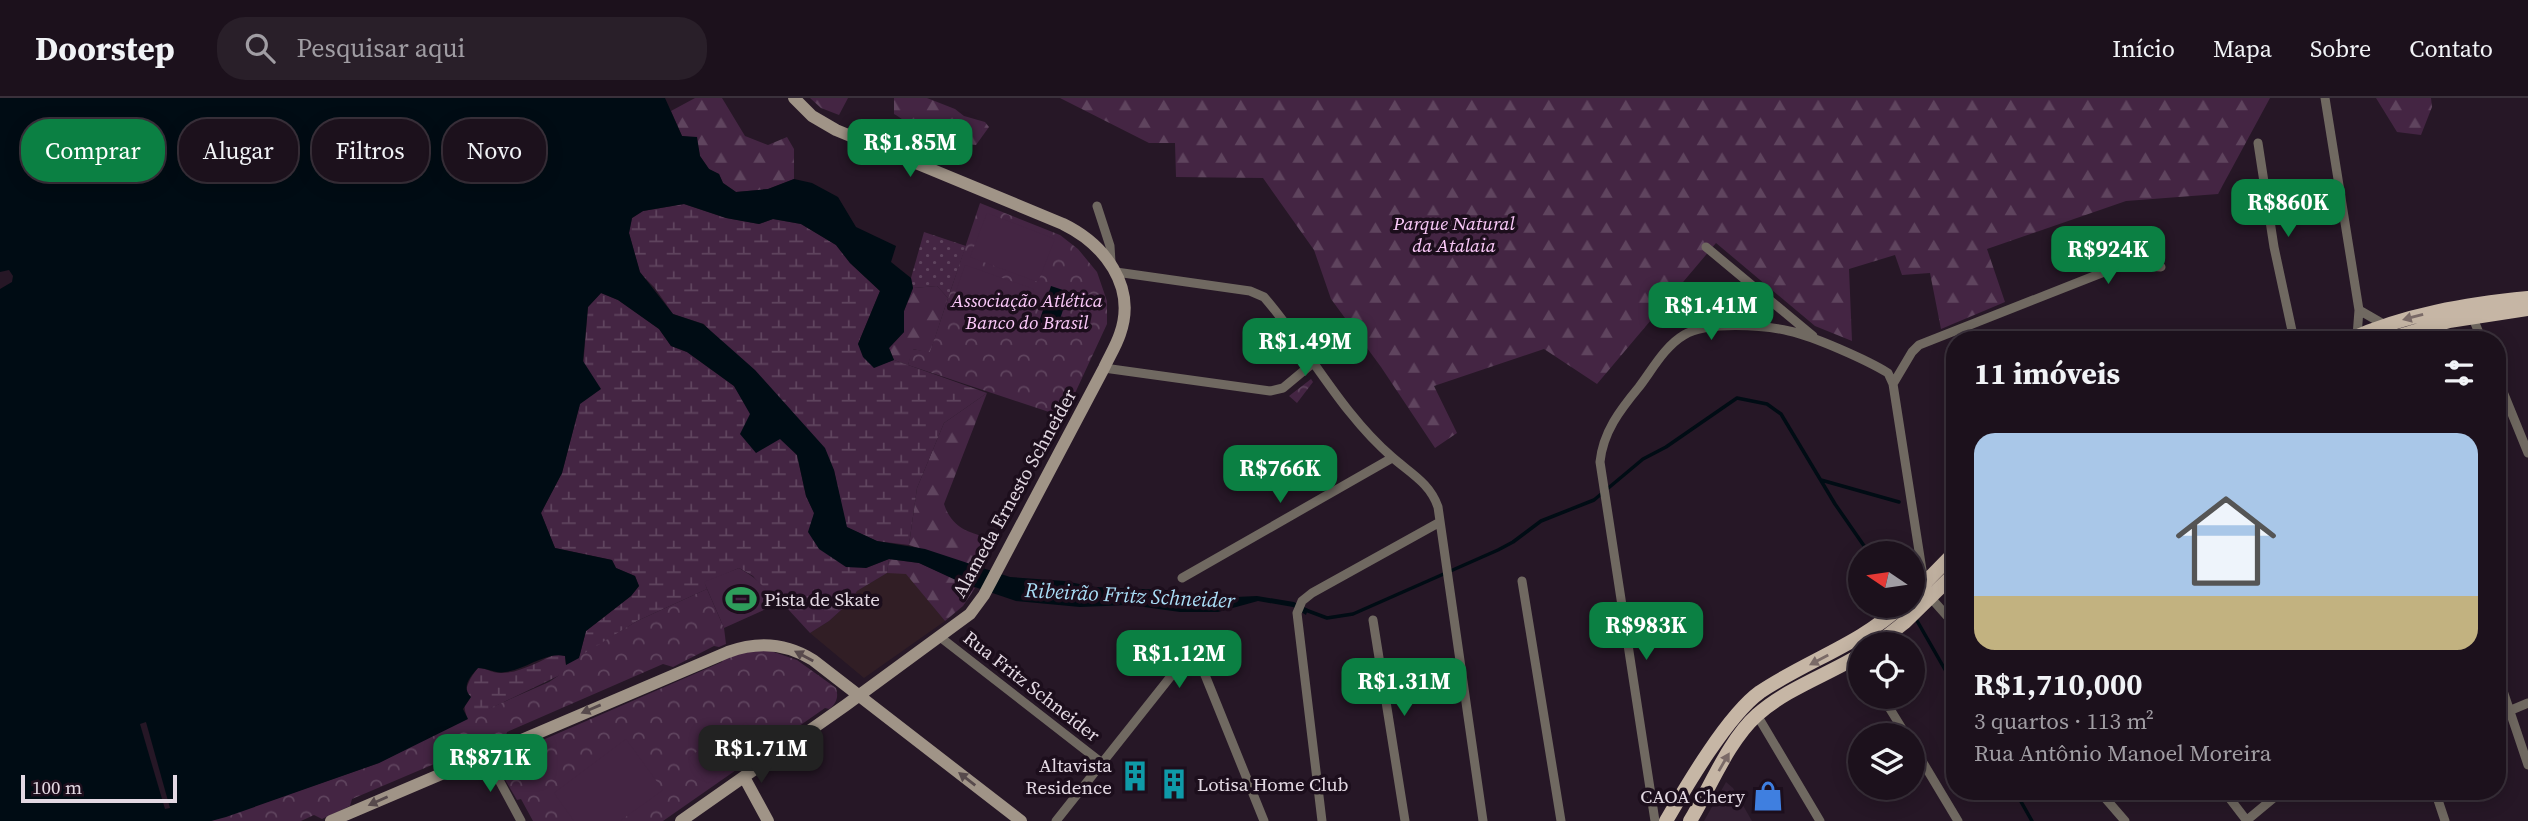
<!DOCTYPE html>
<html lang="pt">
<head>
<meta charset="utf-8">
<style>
  :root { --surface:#1c111c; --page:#291f29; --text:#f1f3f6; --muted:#a09da3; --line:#3a313b; --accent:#0b8043 }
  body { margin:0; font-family:"Source Serif 4",serif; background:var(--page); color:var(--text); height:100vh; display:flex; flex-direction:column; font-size:26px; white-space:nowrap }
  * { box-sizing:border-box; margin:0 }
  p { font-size:23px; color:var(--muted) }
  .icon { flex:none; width:38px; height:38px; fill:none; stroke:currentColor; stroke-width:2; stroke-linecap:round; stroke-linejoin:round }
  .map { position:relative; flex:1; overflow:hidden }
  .side { position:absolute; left:1946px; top:233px; width:560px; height:469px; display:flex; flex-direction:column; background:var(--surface); border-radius:28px; box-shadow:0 4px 18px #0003,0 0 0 2px var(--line) }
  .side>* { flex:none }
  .guide { position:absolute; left:21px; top:21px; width:665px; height:63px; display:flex; gap:14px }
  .needle { width:46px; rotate:283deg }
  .controls { position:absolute; left:1848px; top:443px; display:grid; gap:14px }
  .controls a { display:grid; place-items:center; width:77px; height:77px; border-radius:50%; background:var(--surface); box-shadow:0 4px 18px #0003,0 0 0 2px var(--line); font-size:35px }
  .scale { position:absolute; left:21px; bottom:18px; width:156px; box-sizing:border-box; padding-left:7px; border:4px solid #e3d9e3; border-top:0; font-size:19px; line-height:24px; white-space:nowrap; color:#e3d9e3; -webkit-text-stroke:5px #1c0e1c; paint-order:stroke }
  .price { position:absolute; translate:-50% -60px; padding:0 16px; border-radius:14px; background:var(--accent); color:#fff; font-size:23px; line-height:46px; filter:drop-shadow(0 2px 4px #0008) }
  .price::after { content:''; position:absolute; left:50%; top:42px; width:21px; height:16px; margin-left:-10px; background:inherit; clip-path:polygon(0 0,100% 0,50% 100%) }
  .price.on { background:#222; color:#fff }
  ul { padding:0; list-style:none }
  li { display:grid; align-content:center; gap:14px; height:371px; padding:0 28px }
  li span { display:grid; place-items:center; height:217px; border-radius:21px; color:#555 }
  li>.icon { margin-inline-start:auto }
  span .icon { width:126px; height:126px; fill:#fffc; stroke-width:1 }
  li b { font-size:30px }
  h2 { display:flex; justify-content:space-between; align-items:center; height:84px; padding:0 28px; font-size:30px }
  .pill { padding:0 24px; border-radius:28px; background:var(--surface); box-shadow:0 4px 18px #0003,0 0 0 2px var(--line); font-size:24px; line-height:63px }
  .pill.on { background:var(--accent); color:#fff }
  header { display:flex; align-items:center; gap:42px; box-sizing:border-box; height:98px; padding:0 35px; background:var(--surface); border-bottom:2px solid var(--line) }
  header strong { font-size:33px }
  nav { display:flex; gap:38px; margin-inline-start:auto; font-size:24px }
  .search { width:490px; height:63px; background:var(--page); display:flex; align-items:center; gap:18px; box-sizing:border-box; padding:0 24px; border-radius:28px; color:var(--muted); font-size:26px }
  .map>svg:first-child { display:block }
  .commercial { fill:#311e25 }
  .built { fill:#332033 }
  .grass { fill:url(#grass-dots) }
  .forest { fill:url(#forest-firs) }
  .wetland { fill:url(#wetland-marsh) }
  .park { fill:url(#park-crowns) }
  .pitch { fill:#442543 }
  .water { fill:#000c14 }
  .pier { fill:#261726 }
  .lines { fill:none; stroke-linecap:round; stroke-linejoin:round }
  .stream { stroke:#000c14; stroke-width:3.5 }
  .street { stroke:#706961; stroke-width:9 }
  .secondary { stroke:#a09487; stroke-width:12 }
  .primary { stroke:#c6b6a5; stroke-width:14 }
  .oneway { fill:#7a6a67 }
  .oneway2 { fill:#574a4c }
  .labels { text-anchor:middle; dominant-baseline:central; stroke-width:7; stroke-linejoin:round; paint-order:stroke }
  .park-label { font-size:19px; font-style:italic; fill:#fccafa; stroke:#1c0e1c }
  .street-label { font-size:19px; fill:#e3d9e3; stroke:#1c0e1c }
  .poi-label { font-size:19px; fill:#e3d9e3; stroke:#1c0e1c; text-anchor:start }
  .water-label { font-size:21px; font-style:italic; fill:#aadef7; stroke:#1c0e1c }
</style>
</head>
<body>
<header>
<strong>Doorstep</strong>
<div class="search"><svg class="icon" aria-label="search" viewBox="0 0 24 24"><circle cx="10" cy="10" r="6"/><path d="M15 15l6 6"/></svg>Pesquisar aqui</div>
<nav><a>Início</a><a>Mapa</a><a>Sobre</a><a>Contato</a></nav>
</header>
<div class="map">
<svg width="2528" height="723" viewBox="0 0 2528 723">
  <defs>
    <pattern id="grass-dots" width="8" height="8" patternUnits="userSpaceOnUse" patternTransform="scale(1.75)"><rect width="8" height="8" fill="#442543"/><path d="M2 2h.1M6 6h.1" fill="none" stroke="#5f445e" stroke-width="1.8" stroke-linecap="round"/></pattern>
    <pattern id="forest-firs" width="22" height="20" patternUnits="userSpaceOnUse" patternTransform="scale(1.75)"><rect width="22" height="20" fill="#442543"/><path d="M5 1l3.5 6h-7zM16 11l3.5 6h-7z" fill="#5f445e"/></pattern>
    <pattern id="wetland-marsh" width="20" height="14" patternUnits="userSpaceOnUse" patternTransform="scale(1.75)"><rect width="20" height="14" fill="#442543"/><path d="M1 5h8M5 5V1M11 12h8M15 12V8" fill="none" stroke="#5f445e"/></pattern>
    <pattern id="park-crowns" width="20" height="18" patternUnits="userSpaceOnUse" patternTransform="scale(1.75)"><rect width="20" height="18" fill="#442543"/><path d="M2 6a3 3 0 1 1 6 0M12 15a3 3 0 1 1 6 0" fill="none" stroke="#5f445e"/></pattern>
  </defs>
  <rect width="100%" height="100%" fill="#261726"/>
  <path class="commercial" d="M887 475H906L945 523 864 580 810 535 829 523 851 503 857 493Z"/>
  <path class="built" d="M1726 684 1733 690 1752 723H1704Z"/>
  <path class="grass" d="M924 134 966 148 948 200 937 188 913 190 911 180Z"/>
  <path class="forest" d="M695 0H722L745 38 768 47 787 39 794 51V81L768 91 736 94 723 85 719 76 709 71 700 58 696 40 682 38 671 13Z
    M810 0H848L839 17 821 10Z
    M894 0H927L955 11 964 18 985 24 989 29 976 47 967 46 948 52 938 47C932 31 929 34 916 29 908 26 901 20 894 16Z
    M1060 0H2270L2218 96 2126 103 1987 151 2005 204 1941 231 1930 175 1902 177 1895 157 1849 171 1852 243 1815 228 1716 145 1597 286 1544 251 1434 288 1457 335 1435 350 1381 269 1331 201 1314 152 1263 80 1176 79 1175 45H1149Z
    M2376 0H2431L2432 9 2421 37 2397 34Z
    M937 188 948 200 930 255 913 251 908 267 894 262 889 250 904 234V213L913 190Z
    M987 295 944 406C952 431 970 435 993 441L983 471 909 447 917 390 944 325Z
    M889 461 919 465 975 490 963 508 945 523 906 476 887 475Z"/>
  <path class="wetland" d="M684 106 726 120 759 126 773 121 801 126 836 147 850 165 880 193 858 246 874 269 894 262 987 295 944 325 917 390 909 447 877 443 846 429 834 372 704 226 673 216 654 189 640 175 629 135 632 120 643 113Z
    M601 195 618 202 659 231 671 248 687 254 734 288 751 316 781 340 797 357 806 398 814 415 866 470 889 461 887 475 857 493 851 503 829 523 810 535 775 497 769 498 753 478 739 470 705 485 707 491 637 523 579 560 586 533 631 498 639 488 635 478 616 470 612 462 555 450 541 415 562 375 580 306 588 209Z
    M556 556 565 558 566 567 558 578 468 621C460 605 466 583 478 570 486 570 492 575 500 575 518 576 540 563 556 556Z"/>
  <path class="park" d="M980 105 1060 137 1078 151 1097 174 1107 203V226L1064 319 908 267 912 251 930 254Z
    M1311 281 1313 284 1297 305 1289 298Z
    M707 491 724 530 726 546 719 549 714 548 673 569 663 566 507 634 505 641 463 660 453 658 352 701 350 708 322 721 314 717 301 723H211L379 665 458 624 549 584 558 578 562 569 637 523Z
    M768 552 797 562 836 590C839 599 836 606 829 611L825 610 663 723H533L521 701 517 702 497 668 498 659 510 652 515 654 722 564 723 560 745 553Z"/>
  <path class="pitch" d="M987 115 1055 141 1038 184 970 159Z
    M965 167 1034 191 1019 235 950 211Z
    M739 470C752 478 769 488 770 504L766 511 724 530 704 484Z
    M746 624 761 644 754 649 740 629Z
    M734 627 752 653 707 686 688 660Z
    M626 641 663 692 620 723H574L554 695Z"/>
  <path class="water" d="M0 0H665L682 38 697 39 700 58 709 71 719 76 723 85 736 94 768 91 794 81 812 85 838 99 856 129 896 148 891 164 911 180 913 190 904 213V234L889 250 894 262 874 270 863 259 858 246 880 193 850 165 836 147 801 126 773 121 759 126 726 120 684 106 643 113 632 120 629 135 640 174 673 216 703 226 755 272 825 350 834 372 847 429 877 443 925 451 1010 479 1064 483 1095 489 1166 492 1214 500 1257 498 1294 504 1308 511 1306 517 1293 509 1258 503 1218 514H1180L1130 507 1080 509 1016 503 960 484 919 465 889 461 866 470 846 469 819 451 808 434 814 415 806 398 797 357 780 341 756 355 740 336 750 316 734 288 687 254 671 248 659 231 618 202 601 195 588 209 583 263 601 291 580 306 562 375 541 415 555 450 612 462 616 470 635 478 639 488 631 498 586 533 579 560 566 567 565 558C546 553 525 572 505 574 496 576 488 570 478 570 470 579 461 589 471 599L463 611 468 621 379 665 226 719 211 723H0V191L12 184 13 178 9 172 0 174Z
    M1051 188 1069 194 1057 230 1039 224Z"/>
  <path class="pier" d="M146 624 170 710 165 711 140 626Z"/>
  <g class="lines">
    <path class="stream" d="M1821 382 1899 404
      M1303 511 1327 520 1353 516 1498 452 1513 444 1541 423 1594 402 1643 361 1666 349 1737 300 1767 306 1781 316 1835 406 1869 455
      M1916 521 1955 589
      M2015 693 2032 723"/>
    <path class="street" d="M2325 0 2359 212 2357 238
      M2258 45 2274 149 2294 242
      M1097 108 1110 148 1111 164
      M1706 149 1813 238
      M1116 174 1250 193 1264 199C1309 251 1340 314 1392 359 1410 375 1430 385 1438 409L1483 723
      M2359 212 2385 227
      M2472 218 2482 242
      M1104 270 1270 293 1283 290 1313 265
      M2497 279 2528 355
      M1893 286 1912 254 1919 247 2122 167 2161 169
      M1182 480 1392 360
      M1522 483 1561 723
      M1931 500 1955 527
      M1373 522 1405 723
      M940 539 1102 665
      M2497 575 2528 667
      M1882 598 1906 637
      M1757 617 1820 723
      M2497 618 2528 605
      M1913 648 1958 723
      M485 656 521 723
      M2099 693 2125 723
      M2224 693 2247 723
      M2435 693 2445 723
      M1056 723 1183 563 1193 559 1199 564 1203 572 1264 723
      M1322 723 1297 515 1302 503 1312 495 1440 424
      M1655 723 1600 364C1603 334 1620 312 1639 289 1652 272 1665 248 1684 237 1707 223 1763 227 1789 233 1813 238 1867 262 1888 275L1893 286 1924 485
      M2246 723 2282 693"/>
    <path class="secondary" d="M744 679 768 723
      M331 723 728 554C758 543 786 545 813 562L1021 723
      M681 723 846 607 970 516 984 497 1104 270C1109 259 1116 248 1120 236 1137 188 1104 146 1063 126L836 32 812 18 794 0"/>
    <path class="primary" d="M2348 242C2405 216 2467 206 2528 200
      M2386 242 2449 223 2528 211
      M1913 497 1955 454
      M1877 546 1905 524 1955 475
      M1666 723C1687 687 1728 617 1760 594 1806 563 1860 546 1901 508
      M1690 723C1710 690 1728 643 1757 617 1786 591 1827 577 1860 557"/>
  </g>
  <defs><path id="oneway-solid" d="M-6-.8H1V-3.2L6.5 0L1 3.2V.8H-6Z" transform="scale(1.75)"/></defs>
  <g class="oneway">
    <use href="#oneway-solid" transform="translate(2413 219) rotate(165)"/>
    <use href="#oneway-solid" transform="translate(1819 562) rotate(152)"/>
    <use href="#oneway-solid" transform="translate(1724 664) rotate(-60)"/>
  </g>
  <g class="oneway2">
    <use href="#oneway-solid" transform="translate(804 558) rotate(-152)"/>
    <use href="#oneway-solid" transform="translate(591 611) rotate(157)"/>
    <use href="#oneway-solid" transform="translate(967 681) rotate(-142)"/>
    <use href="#oneway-solid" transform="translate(378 703) rotate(156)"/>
  </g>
  <defs>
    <g id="stadium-bare" transform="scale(2.415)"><path d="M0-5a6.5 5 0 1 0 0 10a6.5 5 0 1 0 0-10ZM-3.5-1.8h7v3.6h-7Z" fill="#2e9e5b" stroke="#1c0e1c" stroke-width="2.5" paint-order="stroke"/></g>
    <g id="building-bare" transform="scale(2.415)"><path d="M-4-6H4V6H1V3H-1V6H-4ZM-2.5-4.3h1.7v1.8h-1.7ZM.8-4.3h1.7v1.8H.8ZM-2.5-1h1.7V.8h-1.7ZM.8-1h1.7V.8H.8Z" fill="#0f9aa8" stroke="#1c0e1c" stroke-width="2.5" paint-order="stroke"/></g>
    <g id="shop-bare" transform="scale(2.415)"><path d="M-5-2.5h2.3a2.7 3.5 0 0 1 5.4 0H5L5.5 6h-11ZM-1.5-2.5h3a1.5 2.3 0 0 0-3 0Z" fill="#3f7fe0" stroke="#1c0e1c" stroke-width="2.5" paint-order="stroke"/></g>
  </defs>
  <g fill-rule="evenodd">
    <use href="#stadium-bare" x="741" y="501"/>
    <use href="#building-bare" x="1135" y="678"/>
    <use href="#building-bare" x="1174" y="686"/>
    <use href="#shop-bare" x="1768" y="698"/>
  </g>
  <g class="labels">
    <g class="park-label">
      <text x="1454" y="125">Parque Natural<tspan x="1454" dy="22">da Atalaia</tspan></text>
      <text x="1027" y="202">Associação Atlética<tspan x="1027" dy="22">Banco do Brasil</tspan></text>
    </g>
    <g class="street-label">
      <text transform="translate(1014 395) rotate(-61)">Alameda Ernesto Schneider</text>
      <text transform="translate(1032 588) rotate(38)">Rua Fritz Schneider</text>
    </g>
    <g class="poi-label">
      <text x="764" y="501">Pista de Skate</text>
      <text x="1112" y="667" text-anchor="end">Altavista<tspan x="1112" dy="22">Residence</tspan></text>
      <text x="1197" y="686">Lotisa Home Club</text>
      <text x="1745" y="698" text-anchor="end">CAOA Chery</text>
    </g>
    <g class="water-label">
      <text transform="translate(1130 497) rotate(3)">Ribeirão Fritz Schneider</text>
    </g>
  </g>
</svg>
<div class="controls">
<a><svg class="needle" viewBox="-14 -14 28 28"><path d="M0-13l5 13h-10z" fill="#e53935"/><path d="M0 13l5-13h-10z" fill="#a09da3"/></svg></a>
<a><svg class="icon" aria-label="locate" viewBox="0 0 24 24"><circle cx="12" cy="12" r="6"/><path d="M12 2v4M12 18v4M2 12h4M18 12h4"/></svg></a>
<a><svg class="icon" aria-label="layers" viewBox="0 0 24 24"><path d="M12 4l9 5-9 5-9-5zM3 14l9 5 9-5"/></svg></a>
</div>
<div class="scale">100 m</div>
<b class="price" style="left:910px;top:81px">R$1.85M</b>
<b class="price" style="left:2288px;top:141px">R$860K</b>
<b class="price" style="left:2108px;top:188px">R$924K</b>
<b class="price" style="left:1711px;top:244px">R$1.41M</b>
<b class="price" style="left:1305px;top:280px">R$1.49M</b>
<b class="price" style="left:1280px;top:407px">R$766K</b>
<b class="price" style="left:1646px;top:564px">R$983K</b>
<b class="price" style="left:1179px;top:592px">R$1.12M</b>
<b class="price" style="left:1404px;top:620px">R$1.31M</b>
<b class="price on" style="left:761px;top:687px">R$1.71M</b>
<b class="price" style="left:490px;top:696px">R$871K</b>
<div class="guide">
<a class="pill on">Comprar</a>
<a class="pill">Alugar</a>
<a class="pill">Filtros</a>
<a class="pill">Novo</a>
</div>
<section class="side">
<h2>11 imóveis<svg class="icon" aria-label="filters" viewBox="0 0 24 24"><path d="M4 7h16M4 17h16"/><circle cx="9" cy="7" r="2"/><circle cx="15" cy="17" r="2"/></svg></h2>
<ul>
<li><span style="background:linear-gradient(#a9c7e8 75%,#c2b280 0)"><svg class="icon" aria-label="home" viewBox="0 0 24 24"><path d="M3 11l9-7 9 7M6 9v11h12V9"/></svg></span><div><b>R$1,710,000</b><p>3 quartos · 113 m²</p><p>Rua Antônio Manoel Moreira</p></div></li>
</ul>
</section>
</div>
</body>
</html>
